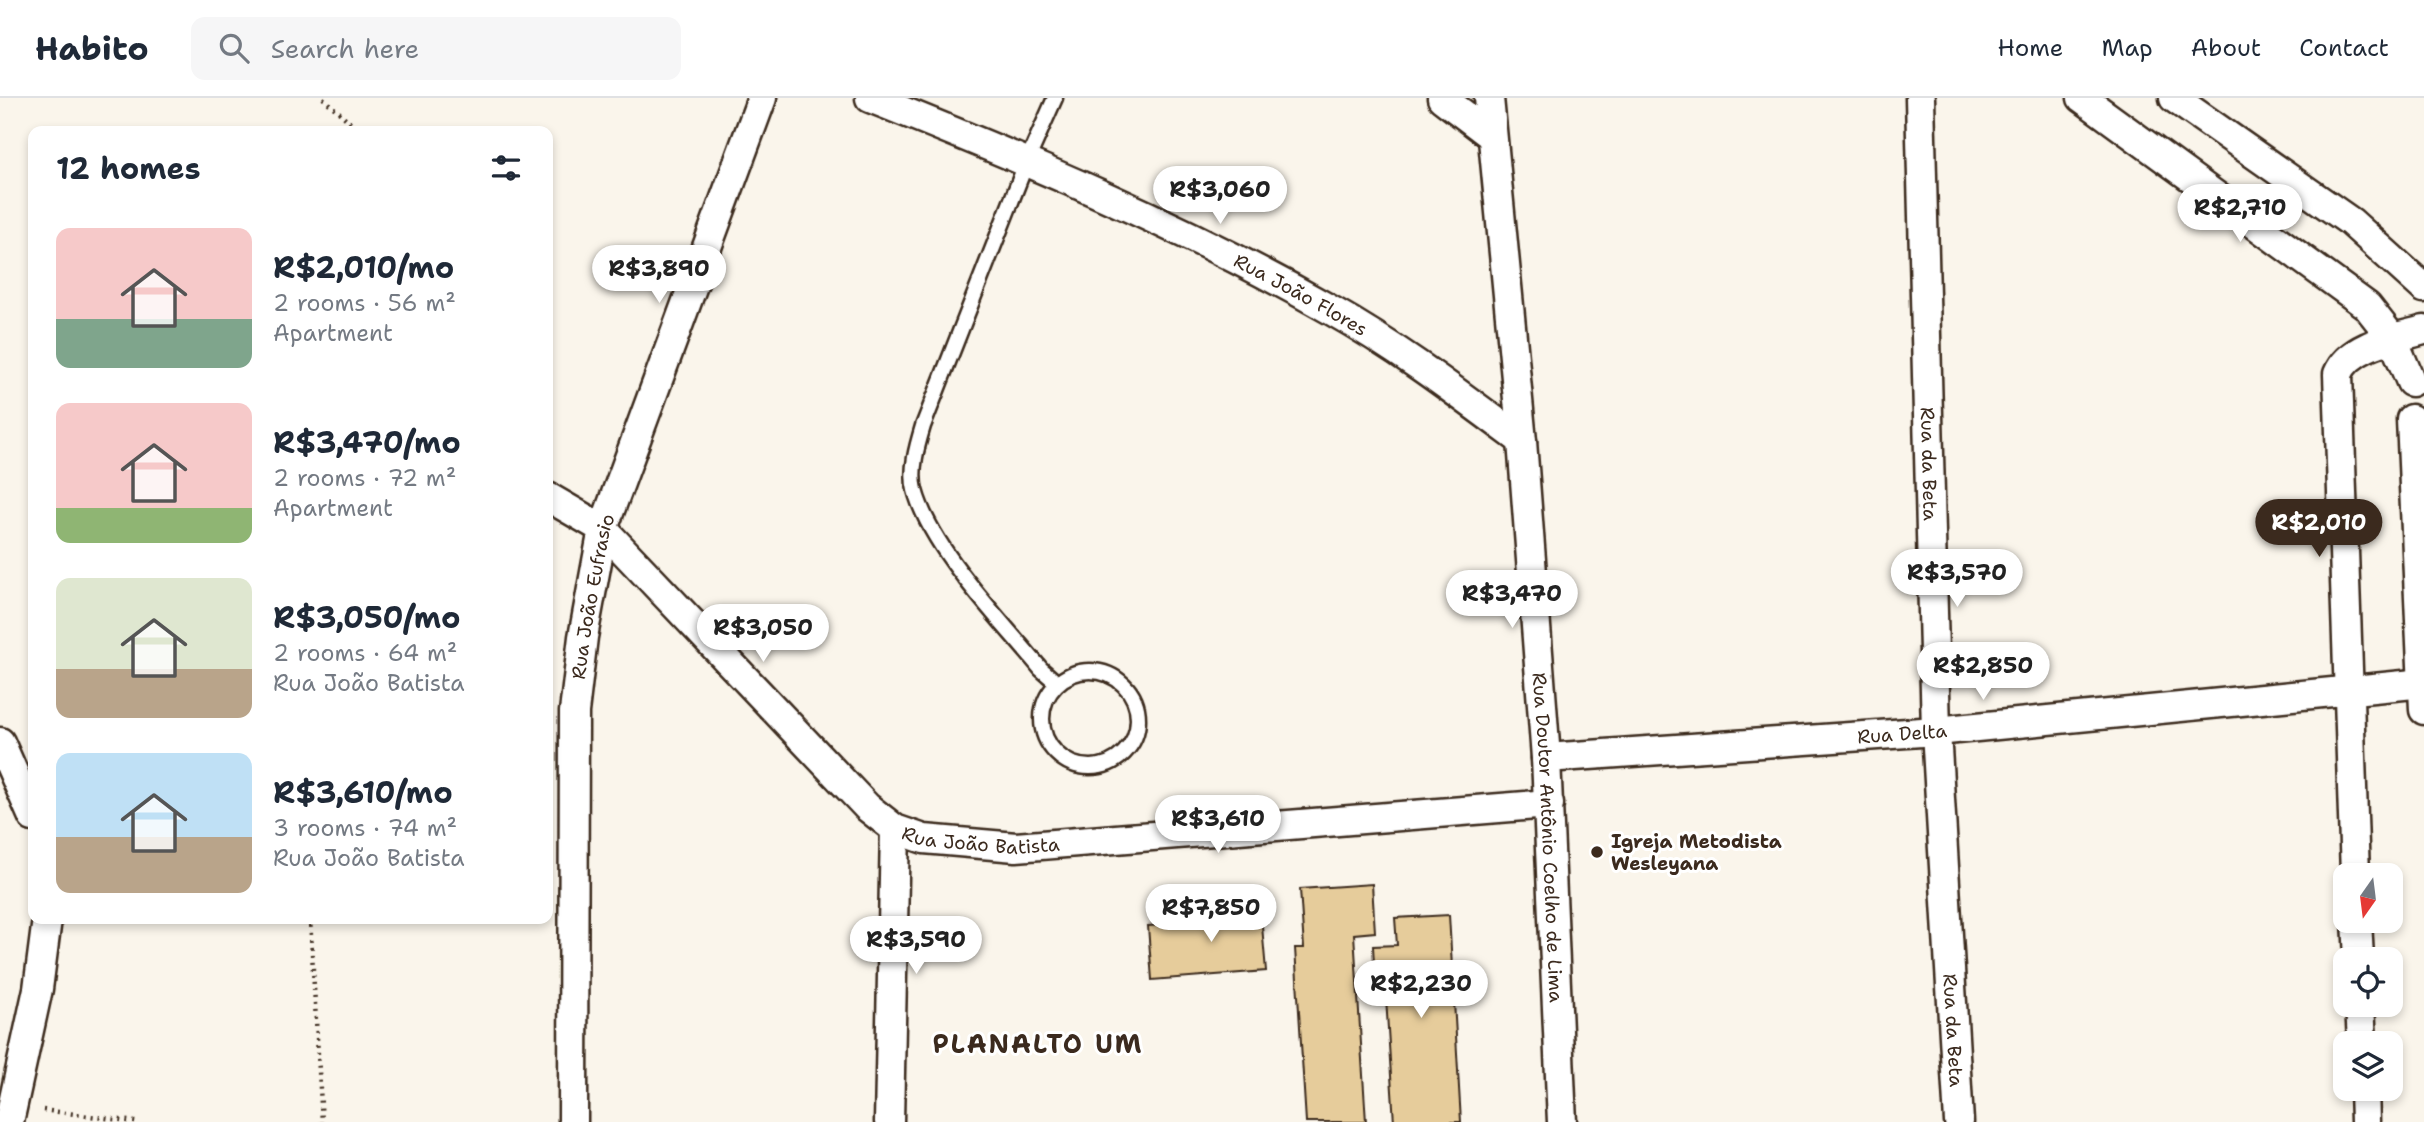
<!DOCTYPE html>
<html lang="en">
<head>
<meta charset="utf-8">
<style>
  :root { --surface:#fff; --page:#f6f6f7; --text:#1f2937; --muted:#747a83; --line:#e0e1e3; --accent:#3b2a1e }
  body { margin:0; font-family:"Shantell Sans",sans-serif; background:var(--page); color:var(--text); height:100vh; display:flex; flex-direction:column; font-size:26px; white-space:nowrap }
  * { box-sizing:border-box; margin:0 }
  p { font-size:23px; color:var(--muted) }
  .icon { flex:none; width:38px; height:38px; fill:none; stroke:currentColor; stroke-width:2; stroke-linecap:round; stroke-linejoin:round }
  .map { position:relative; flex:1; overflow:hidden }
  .panel { position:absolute; left:28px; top:28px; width:525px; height:798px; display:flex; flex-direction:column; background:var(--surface); border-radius:14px; box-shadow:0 4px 10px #0003 }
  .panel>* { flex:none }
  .needle { width:46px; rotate:194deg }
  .controls { position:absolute; left:2333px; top:765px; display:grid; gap:14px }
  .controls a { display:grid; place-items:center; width:70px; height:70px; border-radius:14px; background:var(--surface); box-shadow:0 4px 10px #0003; font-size:35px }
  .price { position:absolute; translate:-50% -60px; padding:0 16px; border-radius:24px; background:#fff; color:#222; font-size:23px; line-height:46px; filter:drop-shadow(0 2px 4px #0008) }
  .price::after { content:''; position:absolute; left:50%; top:42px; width:21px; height:16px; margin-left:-10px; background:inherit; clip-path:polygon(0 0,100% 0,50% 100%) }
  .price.current { background:var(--accent); color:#fff }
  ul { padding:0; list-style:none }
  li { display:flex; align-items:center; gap:21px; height:175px; padding:0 28px }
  li span { display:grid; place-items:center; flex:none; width:196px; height:140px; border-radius:14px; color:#555 }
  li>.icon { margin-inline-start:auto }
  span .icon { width:84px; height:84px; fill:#fffc; stroke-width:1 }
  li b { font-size:30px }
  h2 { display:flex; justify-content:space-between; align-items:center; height:84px; padding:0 28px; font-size:30px }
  header { display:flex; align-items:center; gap:42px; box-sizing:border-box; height:98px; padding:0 35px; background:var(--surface); border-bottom:2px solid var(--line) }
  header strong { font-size:33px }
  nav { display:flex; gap:38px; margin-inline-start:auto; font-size:24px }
  .search { width:490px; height:63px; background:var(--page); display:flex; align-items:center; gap:18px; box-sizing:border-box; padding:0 24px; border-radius:14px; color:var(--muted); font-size:26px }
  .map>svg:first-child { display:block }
  .building { fill:#e6cc9b; stroke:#3b2a1e; stroke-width:2 }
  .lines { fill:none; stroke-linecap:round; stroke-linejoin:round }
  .lane-casing { stroke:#3b2a1e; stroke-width:19 }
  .street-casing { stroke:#3b2a1e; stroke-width:33 }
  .path { stroke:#3b2a1e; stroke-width:4.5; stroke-dasharray:2 5; stroke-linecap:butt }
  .lane { stroke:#fff; stroke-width:14 }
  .street { stroke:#fff; stroke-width:28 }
  .poi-dot { fill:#3b2a1e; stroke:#fff; stroke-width:2.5 }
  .labels { text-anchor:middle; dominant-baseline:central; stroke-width:6; stroke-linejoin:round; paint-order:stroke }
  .street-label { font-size:19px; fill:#3b2a1e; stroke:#fff }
  .poi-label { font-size:19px; font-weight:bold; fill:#3b2a1e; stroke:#fff; text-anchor:start }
  .district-label { font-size:26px; font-weight:bold; letter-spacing:2px; fill:#3b2a1e; stroke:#fff }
</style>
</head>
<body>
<header>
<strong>Habito</strong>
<div class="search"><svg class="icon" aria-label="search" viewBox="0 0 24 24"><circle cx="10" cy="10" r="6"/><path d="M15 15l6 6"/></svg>Search here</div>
<nav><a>Home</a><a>Map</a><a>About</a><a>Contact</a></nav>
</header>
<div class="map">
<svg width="2424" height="1024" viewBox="0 0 2424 1024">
  <rect width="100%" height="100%" fill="#faf5eb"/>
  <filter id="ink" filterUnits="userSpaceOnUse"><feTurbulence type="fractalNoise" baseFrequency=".0143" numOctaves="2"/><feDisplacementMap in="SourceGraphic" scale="14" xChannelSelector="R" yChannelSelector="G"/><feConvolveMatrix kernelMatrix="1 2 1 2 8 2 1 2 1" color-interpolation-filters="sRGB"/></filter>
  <g filter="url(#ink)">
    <path class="building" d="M1372 786 1375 834 1354 836 1366 1024H1306L1295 850H1304L1300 791Z
      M1259 794 1266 873 1152 882 1148 828 1231 822 1229 797Z
      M1449 817 1461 1024H1394L1386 900H1376L1373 848 1397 847 1395 820Z"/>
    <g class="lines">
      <g class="lane-casing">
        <path id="lane" d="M1055 0 1027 63 923 328C917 348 910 372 915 392 931 452 1002 523 1041 571L1057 585
          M1042 621a48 48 0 1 1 96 0a48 48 0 1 1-96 0Z"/>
      </g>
      <g class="street-casing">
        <g id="street">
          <path id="s1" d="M870 0C1026 62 1183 128 1329 211 1397 249 1459 296 1522 343"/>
          <path d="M1442 0 1492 38"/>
          <path id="s2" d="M1489 0 1522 343 1546 660 1562 1024"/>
          <path id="s3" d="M1920 0 1936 633 1959 1024"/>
          <path d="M2082 0 2367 208 2393 241 2411 284"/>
          <path d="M2174 0 2351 124 2424 190"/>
          <path d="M2411 321 2424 612"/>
          <path id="s4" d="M548 399 603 431 867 709 895 731 924 741 1016 749 1549 706"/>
          <path d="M0 644 33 719"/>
          <path id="s5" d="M1546 660 1936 633 2424 585"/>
          <path d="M2355 777 2338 276C2350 246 2397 240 2424 232"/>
          <path d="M2357 822 2359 861"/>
          <path d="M2360 906 2362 945"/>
          <path d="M2364 990 2365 1024"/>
          <path d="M9 1024 38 891 47 821"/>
          <path id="s6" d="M573 1024 574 614 583 539 603 431 762 0"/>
          <path d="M889 1024 895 731"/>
        </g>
      </g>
      <path class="path" d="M323 0 360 33
        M310 821 322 1024
        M43 1012 136 1024"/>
      <use href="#lane" class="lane"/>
      <use href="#street" class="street"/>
    </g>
  </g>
  <circle class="poi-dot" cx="1597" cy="754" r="7"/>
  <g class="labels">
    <g class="street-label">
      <text stroke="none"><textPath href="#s1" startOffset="474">Rua João Flores</textPath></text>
      <text stroke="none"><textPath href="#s3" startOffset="366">Rua da Beta</textPath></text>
      <text stroke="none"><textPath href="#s6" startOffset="527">Rua João Eufrasio</textPath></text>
      <text stroke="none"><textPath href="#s5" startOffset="357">Rua Delta</textPath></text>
      <text stroke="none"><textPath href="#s4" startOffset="570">Rua João Batista</textPath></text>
      <text stroke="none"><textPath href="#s2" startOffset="742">Rua Doutor Antônio Coelho de Lima</textPath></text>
      <text stroke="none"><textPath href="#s3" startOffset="933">Rua da Beta</textPath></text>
    </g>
    <g class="poi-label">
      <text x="1611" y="743">Igreja Metodista<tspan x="1611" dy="22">Wesleyana</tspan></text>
    </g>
    <g class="district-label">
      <text x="1038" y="945">PLANALTO UM</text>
    </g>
  </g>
</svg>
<div class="controls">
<a><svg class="needle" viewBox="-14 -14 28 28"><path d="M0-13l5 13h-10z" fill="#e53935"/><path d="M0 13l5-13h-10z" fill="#747a83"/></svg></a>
<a><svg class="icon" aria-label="locate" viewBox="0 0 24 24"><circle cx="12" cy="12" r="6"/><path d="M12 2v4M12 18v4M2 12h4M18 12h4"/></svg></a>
<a><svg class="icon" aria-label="layers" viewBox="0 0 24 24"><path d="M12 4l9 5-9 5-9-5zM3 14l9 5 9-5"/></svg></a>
</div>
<b class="price" style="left:1220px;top:128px">R$3,060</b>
<b class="price" style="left:2240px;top:146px">R$2,710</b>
<b class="price" style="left:659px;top:207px">R$3,890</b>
<b class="price current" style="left:2319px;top:461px">R$2,010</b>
<b class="price" style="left:1957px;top:511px">R$3,570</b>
<b class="price" style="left:1512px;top:532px">R$3,470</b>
<b class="price" style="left:763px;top:566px">R$3,050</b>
<b class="price" style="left:1983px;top:604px">R$2,850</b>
<b class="price" style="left:1218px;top:757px">R$3,610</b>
<b class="price" style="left:1211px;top:846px">R$7,850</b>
<b class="price" style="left:916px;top:878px">R$3,590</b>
<b class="price" style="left:1421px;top:922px">R$2,230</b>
<section class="panel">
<h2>12 homes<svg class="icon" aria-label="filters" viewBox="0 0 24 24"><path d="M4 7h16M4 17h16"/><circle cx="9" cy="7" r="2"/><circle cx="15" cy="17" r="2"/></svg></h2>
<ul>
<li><span style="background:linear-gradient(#f6c9c9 65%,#7fa58c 0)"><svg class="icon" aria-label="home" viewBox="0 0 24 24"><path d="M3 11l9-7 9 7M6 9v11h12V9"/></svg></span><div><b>R$2,010/mo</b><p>2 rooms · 56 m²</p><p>Apartment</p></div></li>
<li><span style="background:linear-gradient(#f6c9c9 75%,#8fb573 0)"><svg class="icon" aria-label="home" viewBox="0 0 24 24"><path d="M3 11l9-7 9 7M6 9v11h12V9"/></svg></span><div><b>R$3,470/mo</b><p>2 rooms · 72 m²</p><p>Apartment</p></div></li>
<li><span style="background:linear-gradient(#dfe7d0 65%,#b9a48a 0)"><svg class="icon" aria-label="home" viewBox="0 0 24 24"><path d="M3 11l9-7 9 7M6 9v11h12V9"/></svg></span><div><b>R$3,050/mo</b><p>2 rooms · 64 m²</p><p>Rua João Batista</p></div></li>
<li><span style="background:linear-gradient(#bfe0f5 60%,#b9a48a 0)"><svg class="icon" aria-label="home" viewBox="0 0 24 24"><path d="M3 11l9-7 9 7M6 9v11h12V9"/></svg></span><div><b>R$3,610/mo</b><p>3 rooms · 74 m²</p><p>Rua João Batista</p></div></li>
</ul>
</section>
</div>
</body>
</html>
